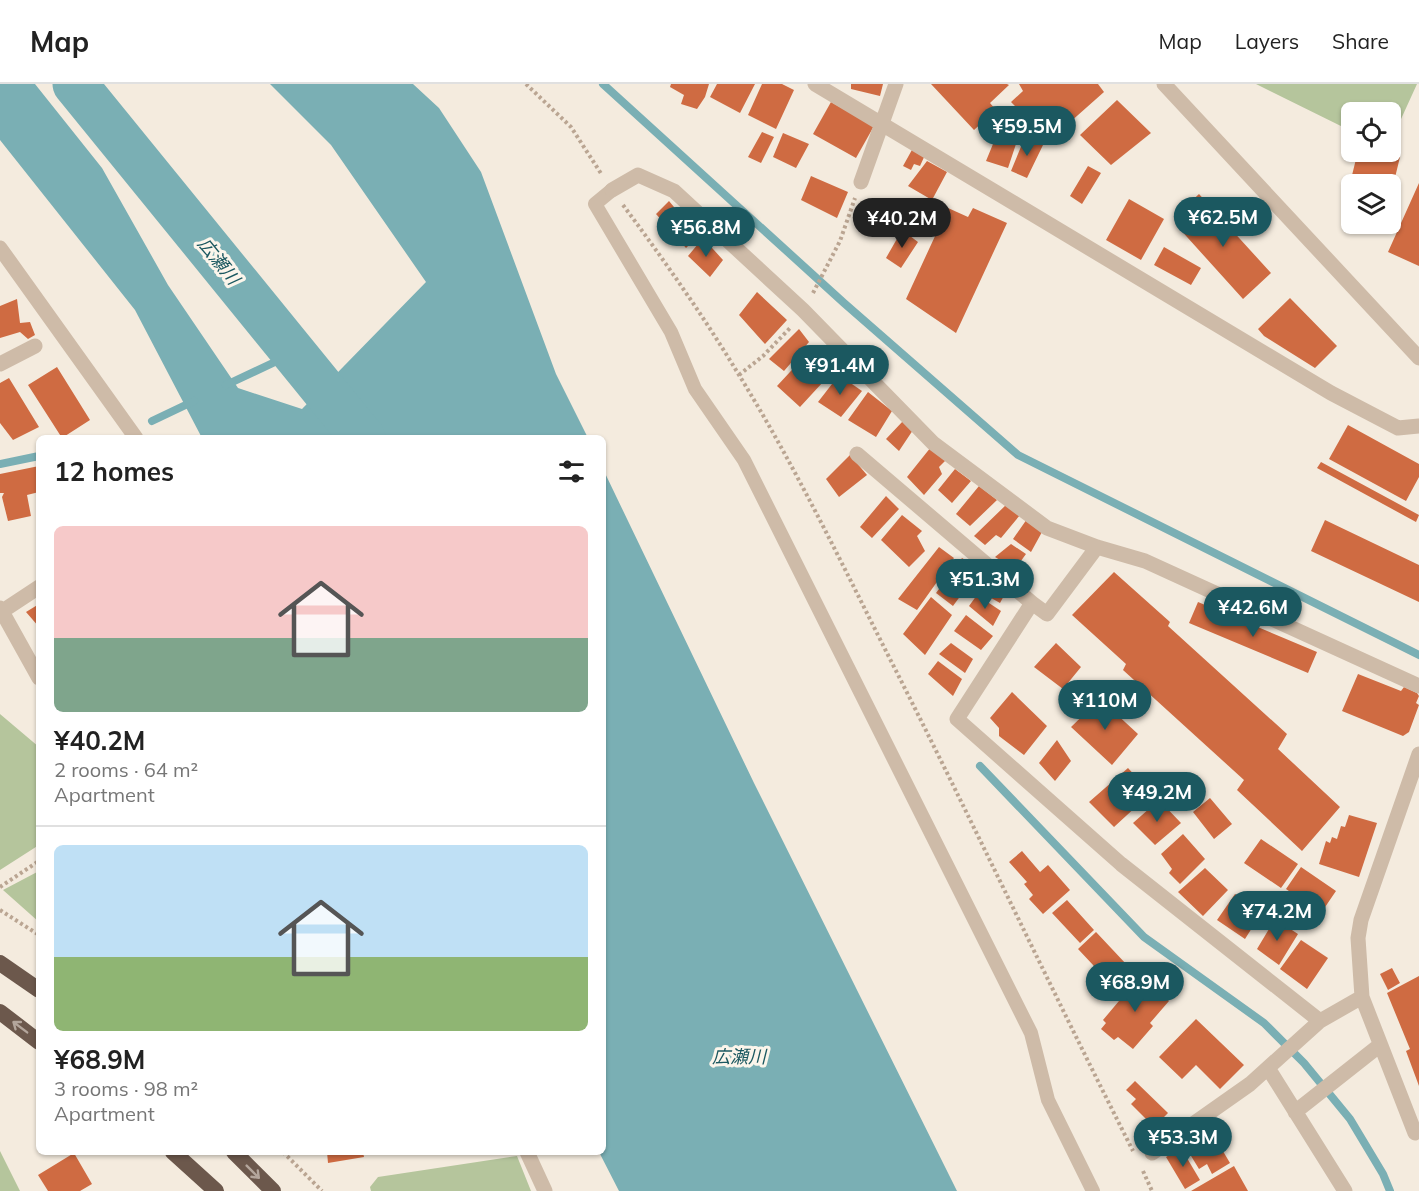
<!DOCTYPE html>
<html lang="en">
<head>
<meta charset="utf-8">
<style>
  :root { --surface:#fff; --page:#f6f6f6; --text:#222; --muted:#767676; --line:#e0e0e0; --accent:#1b5860 }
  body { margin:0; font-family:Mulish,"Noto Sans JP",sans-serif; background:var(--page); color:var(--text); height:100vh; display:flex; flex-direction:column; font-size:22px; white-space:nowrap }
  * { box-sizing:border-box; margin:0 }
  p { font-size:20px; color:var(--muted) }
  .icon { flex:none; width:33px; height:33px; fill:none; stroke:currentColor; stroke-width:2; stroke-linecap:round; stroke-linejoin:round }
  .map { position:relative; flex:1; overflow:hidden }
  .sheet { position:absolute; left:36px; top:351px; width:570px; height:720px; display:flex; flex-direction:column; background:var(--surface); border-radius:9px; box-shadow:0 2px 4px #0004 }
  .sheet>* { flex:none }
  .fabs { position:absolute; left:1341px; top:18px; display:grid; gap:12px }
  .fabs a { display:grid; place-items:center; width:60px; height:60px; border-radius:9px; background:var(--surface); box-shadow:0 2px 4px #0004; font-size:30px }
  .price { position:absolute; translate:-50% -51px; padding:0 14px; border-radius:21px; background:var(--accent); color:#fff; font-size:20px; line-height:39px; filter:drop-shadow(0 2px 3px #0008) }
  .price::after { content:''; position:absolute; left:50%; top:36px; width:18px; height:14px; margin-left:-9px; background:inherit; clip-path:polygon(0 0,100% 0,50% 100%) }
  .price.current { background:#222; color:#fff }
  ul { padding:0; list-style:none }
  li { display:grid; align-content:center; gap:12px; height:318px; padding:0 18px }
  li+li { border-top:2px solid var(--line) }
  li span { display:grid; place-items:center; height:186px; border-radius:9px; color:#555 }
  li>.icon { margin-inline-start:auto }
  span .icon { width:108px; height:108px; fill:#fffc; stroke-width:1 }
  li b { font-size:26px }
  h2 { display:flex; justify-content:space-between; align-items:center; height:72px; padding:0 18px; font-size:26px }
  header { display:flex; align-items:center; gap:36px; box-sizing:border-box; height:84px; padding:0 30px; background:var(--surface); border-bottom:2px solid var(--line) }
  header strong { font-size:28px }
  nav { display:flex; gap:33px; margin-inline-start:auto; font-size:21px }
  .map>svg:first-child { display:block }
  .green { fill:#b5c59c }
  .water { fill:#7aafb4 }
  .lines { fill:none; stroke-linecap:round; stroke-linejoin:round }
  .stream { stroke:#7aafb4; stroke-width:8 }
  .river { stroke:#7aafb4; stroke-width:45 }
  .building { fill:#cf6b42 }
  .path { stroke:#baa592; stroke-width:4; stroke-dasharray:3 3; stroke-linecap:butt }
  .service { stroke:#cebba8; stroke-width:14 }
  .pedestrian { stroke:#cebba8; stroke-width:15 }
  .minor { stroke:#cebba8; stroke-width:15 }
  .tertiary { stroke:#cebba8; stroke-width:15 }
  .trunk { stroke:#6c584c; stroke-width:16 }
  .oneway { stroke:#b4a69c }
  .labels { text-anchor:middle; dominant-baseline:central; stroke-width:6; stroke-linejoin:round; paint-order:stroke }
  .water-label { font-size:18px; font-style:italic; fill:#1b5860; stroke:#fbf5eb }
</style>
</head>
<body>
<header>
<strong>Map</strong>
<nav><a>Map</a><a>Layers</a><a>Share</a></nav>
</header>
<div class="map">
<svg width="1419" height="1107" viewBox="0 0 1419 1107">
  <rect width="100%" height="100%" fill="#f4ebde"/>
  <path class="green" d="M1256 0H1417L1391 57 1390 28H1352L1351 47Z
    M0 630 39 663V761L0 786Z
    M39 787V838L3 806Z
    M0 1067 20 1107H0Z
    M517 1072 531 1107H371L370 1103 378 1093Z"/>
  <path class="water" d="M0 0H35L102 84 168 201 238 304 302 325 426 198 331 61 270 0H413L439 24 481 88 556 290 588 354H202L135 226 0 56Z
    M603 385 754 699 957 1107H619L599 1068H603Z"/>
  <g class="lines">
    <path class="stream" d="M603 0 844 219 1018 371 1419 571
      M226 301 294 269
      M152 337 194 317
      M0 380 39 372
      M980 682 1144 853 1264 939 1304 979 1350 1035 1383 1090 1390 1107"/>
    <path class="river" d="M75 0 363 354"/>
  </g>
  <path class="building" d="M671 0H709L705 13 697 25 681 20 684 11 670 3Z
    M717 0H755L740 29 710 13Z
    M762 0H782L794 6 776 45 748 31Z
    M851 0H883L880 12 851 5Z
    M931 0H1007L1009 1 990 19 996 26 974 46Z
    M1019 0H1098L1104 8 1060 47 1056 42 1045 52 1011 18 1023 7Z
    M1117 16 1151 49 1111 81 1080 51Z
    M831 18 874 42 856 74 813 50Z
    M1000 43 1019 51 1008 84 986 77Z
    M762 48 774 53 761 79 748 73Z
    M783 49 809 60 796 84 773 73Z
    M1025 53 1043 61 1027 94 1011 87Z
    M913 64 925 71 920 82 914 80 911 86 903 82Z
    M1363 68H1378L1400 73 1391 110 1390 100H1352V130L1343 128 1356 75 1361 77Z
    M927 77 947 88 932 116 908 102Z
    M1088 82 1101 89 1082 120 1070 112Z
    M811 92 848 108 837 134 801 116Z
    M1419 99V182L1388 168Z
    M1199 110 1271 189 1243 215 1178 143 1190 132 1183 125Z
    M1129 115 1164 135 1141 176 1106 156Z
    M669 117 698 152 686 164 656 130Z
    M948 124 968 133 973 124 1007 139 956 249 906 215Z
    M902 146 918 158 901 184 886 174Z
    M703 154 723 176 710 193 688 172Z
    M1164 163 1201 184 1191 201 1154 181Z
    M757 208 787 236 765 260 739 231Z
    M1290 214 1337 262 1315 284 1264 252 1258 245Z
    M17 215 20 239 30 238 35 251 28 255 20 248 0 254V222Z
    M799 245 809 258 784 287 769 275Z
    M802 275 823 298 800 323 777 302Z
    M57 283 90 336 62 354 28 301Z
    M839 291 862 307 841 333 818 318Z
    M9 294 39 343 13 356 0 339V299Z
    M868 308 892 327 876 353 848 336Z
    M903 337 913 346 899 367 886 355Z
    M1348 341 1419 380V393L1406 417 1329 375Z
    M931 363 947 375 939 383 942 390 924 411 907 393Z
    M850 371 867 391 839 413 826 395Z
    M1321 378 1419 431 1416 438 1317 384Z
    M39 382V408L27 411 31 432 8 437 2 413 4 409H0V390Z
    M955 385 971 397 952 419 938 406Z
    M979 402 997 416 970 442 956 430Z
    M886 412 899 425 872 454 860 443Z
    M1008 419 1020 431 1001 454 996 451 985 461 974 452Z
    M902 431 922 447 917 452 925 467 909 483 881 456Z
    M1027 435 1042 448 1031 468 1013 455Z
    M1325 436 1419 481V518L1311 467Z
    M1011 460 1026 470 1015 485 995 473Z
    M939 463 954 474 917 526 898 515Z
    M962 474 972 480 968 484 975 492 953 522 936 509Z
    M1114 488 1170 538 1168 542 1287 650 1278 665 1340 723 1302 767 1237 706 1244 696 1123 586 1126 580 1072 531Z
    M984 493 1006 508 1000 519 977 506Z
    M977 511 1001 527 993 542 969 522Z
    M931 513 952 531 925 571 903 550Z
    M1198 518 1317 568 1308 589 1189 539Z
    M39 520V543L26 528Z
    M966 531 993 552 981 566 954 547Z
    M951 559 973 575 965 589 939 570Z
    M1056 559 1081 583 1063 605 1034 583Z
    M938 577 962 595 953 612 928 590Z
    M1358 590 1401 607 1404 603 1417 609 1419 612 1416 619 1419 621 1409 648 1403 652 1342 627Z
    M1012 608 1047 642 1024 671 999 652V644L990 634Z
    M1100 615 1138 650 1112 681 1071 643Z
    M1057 656 1071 677 1055 697 1039 679Z
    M1128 684 1151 709 1114 743 1089 718Z
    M1210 714 1232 740 1214 755 1193 728Z
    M1159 716 1181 739 1155 761 1133 739Z
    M1349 731 1377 739 1359 793 1319 780 1326 757 1330 759 1332 753 1337 755 1341 742 1345 743Z
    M1183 750 1205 775 1180 800 1169 789 1172 785 1161 770Z
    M1261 755 1298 780 1281 804 1244 779Z
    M1022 767 1040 788 1048 781 1070 806 1043 830 1029 815 1033 811 1024 800 1027 798 1009 778Z
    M1301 783 1336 807 1321 829 1286 805Z
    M1205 784 1228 806 1203 832 1178 808Z
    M1235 810 1262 828 1245 855 1217 836Z
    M1067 816 1094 846 1080 859 1052 829Z
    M1275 835 1298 850 1279 881 1257 865Z
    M1096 848 1127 881 1109 898 1078 865Z
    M1301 856 1328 874 1307 905 1280 885Z
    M1392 884 1400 899 1388 906 1380 890Z
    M1140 892 1169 917 1150 939 1153 942 1133 965 1118 953 1114 956 1101 945 1106 939 1103 936Z
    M1419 892V1002L1406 967 1410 965 1387 909Z
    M1196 935 1244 981 1220 1005 1196 981 1182 995 1159 973Z
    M1135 997 1168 1029 1154 1043 1131 1020 1136 1015 1126 1006Z
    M1211 1047 1230 1079 1212 1090 1207 1080 1199 1085 1185 1062Z
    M1181 1064 1200 1096 1185 1105 1166 1073Z
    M327 1068H363L364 1073 328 1079Z
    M74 1069 92 1100 80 1107H48L38 1091Z
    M1234 1082 1248 1107H1191Z"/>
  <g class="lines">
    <path class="path" d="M526 0 571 43 602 91
      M623 121C664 176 704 233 739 291 795 382 841 478 889 573 972 736 1050 903 1133 1067
      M813 209 840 157 855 114
      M739 291 763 272 791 243
      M0 803 39 777
      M0 826 39 851
      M283 1068 322 1107
      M1143 1087 1152 1107"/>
    <path class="service" d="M612 106 595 120 671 248 695 305 744 376 1031 949 1048 1016 1093 1107"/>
    <path class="pedestrian" d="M0 164 136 354
      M527 1068 545 1107"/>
    <path class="minor" d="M815 0 1331 309 1398 344 1419 342
      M861 98 896 0
      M612 106 638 91 674 107 803 226 933 359 1047 444 1097 463 1145 477 1419 602
      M0 280 35 262
      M857 370 1032 519
      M1097 463 1047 530 1032 519 957 635 1121 780 1320 937
      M0 524 39 594
      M1 528 39 503
      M1268 984 1345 1107
      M1295 1028 1380 961
      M1415 1049 1362 913 1358 854 1361 836 1419 670
      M1152 1069 1250 1000 1320 937 1362 913"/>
    <path class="tertiary" d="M1164 0 1419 274"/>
    <path class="trunk" d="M0 879 39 906
      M0 928 39 958
      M173 1068 216 1107
      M234 1068 273 1107"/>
  </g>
  <defs><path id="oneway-shaft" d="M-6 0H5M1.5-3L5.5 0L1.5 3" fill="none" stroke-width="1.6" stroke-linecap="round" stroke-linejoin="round" transform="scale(1.5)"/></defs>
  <g class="oneway">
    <use href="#oneway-shaft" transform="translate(20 943) rotate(-143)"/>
    <use href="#oneway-shaft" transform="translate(253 1088) rotate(45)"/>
  </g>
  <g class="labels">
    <g class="water-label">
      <text transform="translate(219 177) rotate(51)">広瀬川</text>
      <text x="739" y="972">広瀬川</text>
    </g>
  </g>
</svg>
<div class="fabs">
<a><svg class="icon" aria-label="locate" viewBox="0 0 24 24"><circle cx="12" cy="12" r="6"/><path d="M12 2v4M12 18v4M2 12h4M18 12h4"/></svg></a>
<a><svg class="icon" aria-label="layers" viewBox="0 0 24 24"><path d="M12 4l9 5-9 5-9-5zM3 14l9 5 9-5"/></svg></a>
</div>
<b class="price" style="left:1027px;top:73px">¥59.5M</b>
<b class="price" style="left:1223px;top:164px">¥62.5M</b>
<b class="price current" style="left:902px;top:165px">¥40.2M</b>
<b class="price" style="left:706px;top:174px">¥56.8M</b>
<b class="price" style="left:840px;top:312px">¥91.4M</b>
<b class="price" style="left:985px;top:526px">¥51.3M</b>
<b class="price" style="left:1253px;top:554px">¥42.6M</b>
<b class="price" style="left:1105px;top:647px">¥110M</b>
<b class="price" style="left:1157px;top:739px">¥49.2M</b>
<b class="price" style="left:1277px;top:858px">¥74.2M</b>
<b class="price" style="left:1135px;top:929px">¥68.9M</b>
<b class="price" style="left:1183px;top:1084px">¥53.3M</b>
<section class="sheet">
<h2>12 homes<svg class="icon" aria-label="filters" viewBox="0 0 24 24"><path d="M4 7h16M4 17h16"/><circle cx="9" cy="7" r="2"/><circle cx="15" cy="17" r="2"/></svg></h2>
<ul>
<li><span style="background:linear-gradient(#f6c9c9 60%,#7fa58c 0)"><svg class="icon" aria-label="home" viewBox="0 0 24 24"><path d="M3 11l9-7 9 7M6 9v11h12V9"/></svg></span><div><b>¥40.2M</b><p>2 rooms · 64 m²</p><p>Apartment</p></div></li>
<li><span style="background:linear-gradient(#bfe0f5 60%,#8fb573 0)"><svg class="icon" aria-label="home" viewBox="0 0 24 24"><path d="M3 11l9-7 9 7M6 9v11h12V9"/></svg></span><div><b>¥68.9M</b><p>3 rooms · 98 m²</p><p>Apartment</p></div></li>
</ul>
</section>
</div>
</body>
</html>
